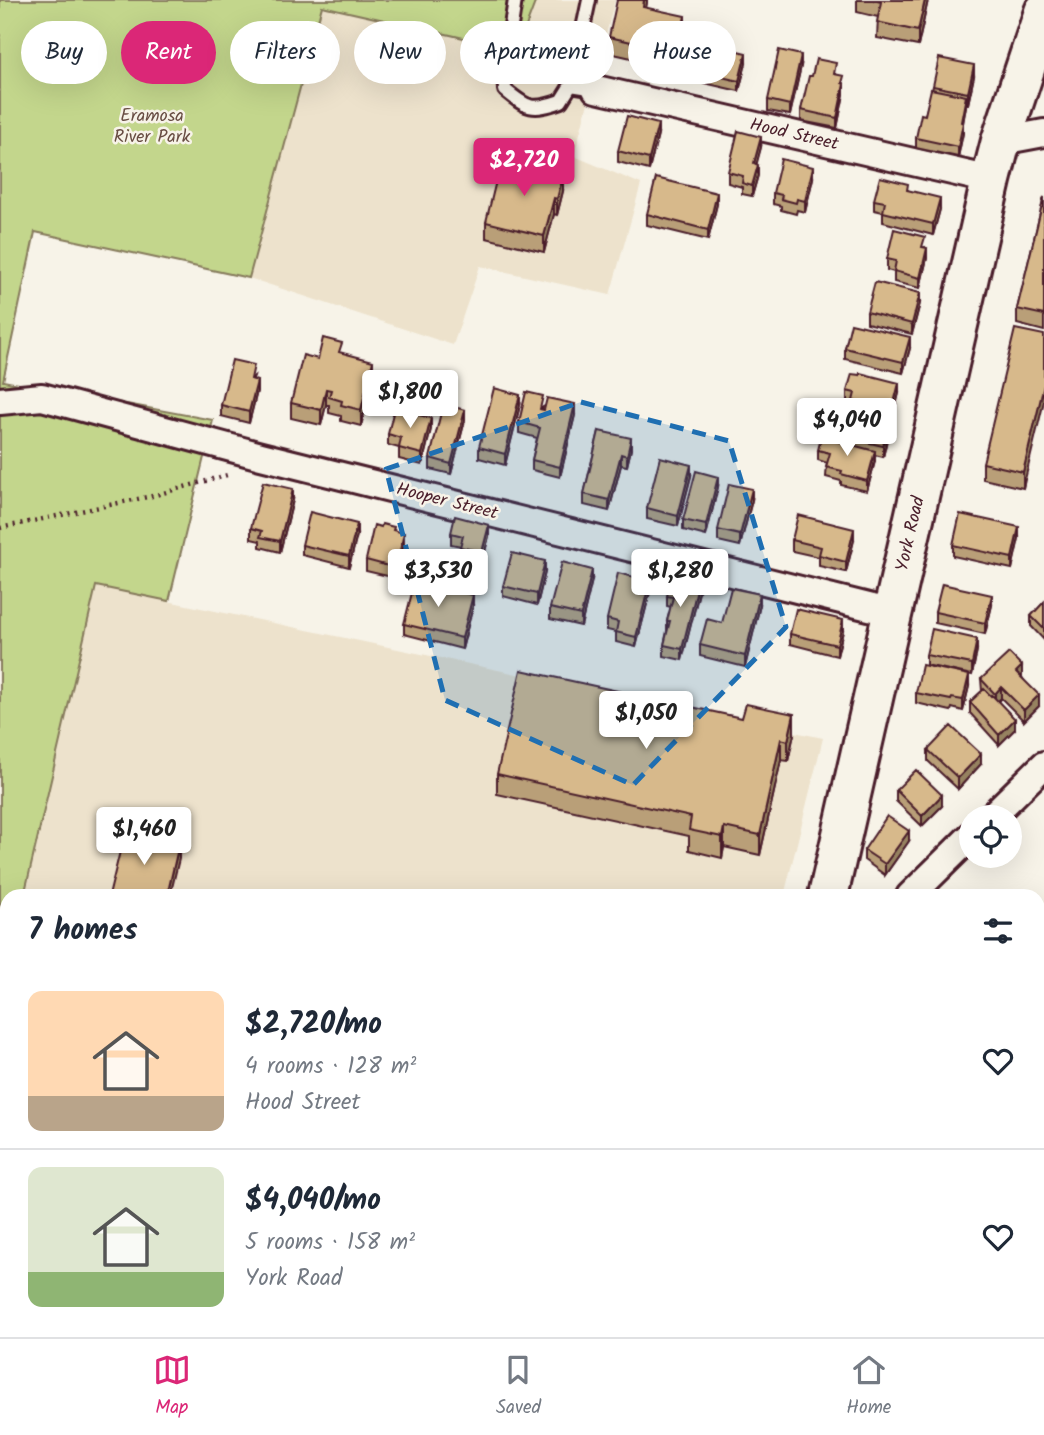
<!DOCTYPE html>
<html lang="en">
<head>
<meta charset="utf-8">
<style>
  :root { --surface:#fff; --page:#f2f2f3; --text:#1f2937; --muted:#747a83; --line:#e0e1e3; --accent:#db2777 }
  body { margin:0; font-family:Kalam,sans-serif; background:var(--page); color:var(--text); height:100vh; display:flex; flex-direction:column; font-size:26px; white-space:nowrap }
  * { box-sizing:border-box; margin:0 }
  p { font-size:23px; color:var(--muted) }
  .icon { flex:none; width:38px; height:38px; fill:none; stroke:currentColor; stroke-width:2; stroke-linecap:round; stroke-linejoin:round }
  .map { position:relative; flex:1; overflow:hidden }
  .drawer { position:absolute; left:0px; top:889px; width:1045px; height:448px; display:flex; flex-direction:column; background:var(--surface); border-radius:21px 21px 0 0; box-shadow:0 7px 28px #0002 }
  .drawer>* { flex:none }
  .hud { position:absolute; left:21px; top:21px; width:1003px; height:63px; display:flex; gap:14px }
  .tools { position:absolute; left:959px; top:805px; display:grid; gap:14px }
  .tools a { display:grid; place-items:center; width:63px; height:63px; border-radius:50%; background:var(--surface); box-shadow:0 7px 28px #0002; font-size:35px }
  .price { position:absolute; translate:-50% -60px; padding:0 16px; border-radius:7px; background:#fff; color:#222; font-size:23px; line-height:46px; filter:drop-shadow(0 2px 4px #0008) }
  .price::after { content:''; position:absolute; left:50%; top:42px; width:21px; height:16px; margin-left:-10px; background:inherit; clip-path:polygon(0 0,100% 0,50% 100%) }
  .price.on { background:var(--accent); color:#fff }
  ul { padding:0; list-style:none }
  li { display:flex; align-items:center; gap:21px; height:175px; padding:0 28px }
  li+li { border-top:2px solid var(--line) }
  li span { display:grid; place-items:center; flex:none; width:196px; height:140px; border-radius:14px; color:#555 }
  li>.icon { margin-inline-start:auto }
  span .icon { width:84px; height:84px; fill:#fffc; stroke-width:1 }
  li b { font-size:30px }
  h2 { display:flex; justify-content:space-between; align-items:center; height:84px; padding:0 28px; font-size:30px }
  .chip { padding:0 24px; border-radius:32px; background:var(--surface); box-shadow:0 7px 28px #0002; font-size:24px; line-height:63px }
  .chip.on { background:var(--accent); color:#fff }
  .tabs { display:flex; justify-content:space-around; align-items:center; height:98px; border-top:2px solid var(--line); background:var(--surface); font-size:19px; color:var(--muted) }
  .tabs a { display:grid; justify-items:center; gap:4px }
  .tabs .on { color:var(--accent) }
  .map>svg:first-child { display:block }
  .built { fill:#ede2cc }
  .green { fill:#c3d68c; stroke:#867a5c; stroke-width:2 }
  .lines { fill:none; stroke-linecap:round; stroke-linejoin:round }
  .lane-casing { stroke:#4a1f2b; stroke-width:18 }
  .street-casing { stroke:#4a1f2b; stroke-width:32 }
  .primary-casing { stroke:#4a1f2b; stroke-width:44 }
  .path { stroke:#4a1f2b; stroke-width:4.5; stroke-dasharray:2 5; stroke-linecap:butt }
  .lane { stroke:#f7f3e8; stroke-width:12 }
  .street { stroke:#f7f3e8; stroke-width:26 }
  .primary { stroke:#f7f3e8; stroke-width:38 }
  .wall { fill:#b99f78; stroke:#4a1f2b; stroke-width:2 }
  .shaded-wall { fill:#968261; stroke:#4a1f2b; stroke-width:2 }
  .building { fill:#d7b98b; stroke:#4a1f2b; stroke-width:2 }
  .marked { fill:#1f6fb2; fill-opacity:0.2; stroke:#1f6fb2; stroke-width:5; stroke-dasharray:14 9; stroke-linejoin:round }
  .labels { text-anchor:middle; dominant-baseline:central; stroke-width:5; stroke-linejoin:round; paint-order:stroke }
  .park-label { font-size:18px; fill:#684d43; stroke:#f7f3e8 }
  .street-label { font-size:18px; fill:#4a1f2b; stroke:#f7f3e8 }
</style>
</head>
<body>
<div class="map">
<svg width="1044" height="1337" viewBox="0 0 1044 1337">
  <rect width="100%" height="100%" fill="#f7f3e8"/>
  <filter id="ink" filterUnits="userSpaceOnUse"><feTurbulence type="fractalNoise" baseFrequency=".0143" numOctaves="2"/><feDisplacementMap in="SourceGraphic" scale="14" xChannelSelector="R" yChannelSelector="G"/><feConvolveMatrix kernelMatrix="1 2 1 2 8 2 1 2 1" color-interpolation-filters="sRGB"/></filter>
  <g filter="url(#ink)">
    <path class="built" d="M535 0H615L574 156 641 184 610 295 480 266 453 345 249 278 322 6 516 50Z
      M96 586 823 738 784 896H24Z
      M0 905 7 908V1330H679L677 1337H0Z"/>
    <path class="green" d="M0 0H536L517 50 322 6 249 278 35 232 3 381 213 420 169 601 96 586 24 896H7V908L0 905Z"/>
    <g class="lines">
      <g class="lane-casing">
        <path id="lane" d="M515 0 504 71 505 90C528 109 532 111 561 101L571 85
          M589 0 571 85 596 89"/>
      </g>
      <g class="street-casing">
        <path id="street" d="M596 89 991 180
          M1001 141 1044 133
          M0 401 42 397 261 456 893 613
          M991 817 1044 765
          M910 896 971 836
          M1038 1290 1044 1284
          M993 1337 999 1330"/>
      </g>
      <g class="primary-casing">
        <path id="primary" d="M828 896 991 180 1001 141 1044 12
          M719 1337 721 1330"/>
      </g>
      <path class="path" d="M0 528 152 496 231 474"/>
      <use href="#lane" class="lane"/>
      <use href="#street" class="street"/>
      <use href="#primary" class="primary"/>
    </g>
    <path class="wall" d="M647 0 646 8 685 32 678 64 637 56 636 59 609 53V37Z
      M857 0H928L918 46 877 38 878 17 857 12Z
      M718 46 746 63 739 91 704 83V73Z
      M801 66 790 115 768 111V100Z
      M836 74 844 83V94L837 128 801 121V110L812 76Z
      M974 76 968 104H966L963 123V133L958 157 916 148V138L925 115 933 86Z
      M658 134 649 170 618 162V151Z
      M761 147 756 164 758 175 752 196 742 194V187L728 183V172Z
      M813 178 805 212 797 210 796 214 781 210V206L773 204V193Z
      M908 190 940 209 933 235 883 222V212L874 210V200Z
      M563 191 557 215 554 214 544 252 486 238V222Z
      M1044 197V331L1017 324V309Z
      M717 204 708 240 647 225V214Z
      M925 247 927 258 920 288 894 282V272L887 270V259Z
      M920 303 912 334 867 323V312Z
      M1044 335 1023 488 983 479V463Z
      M845 348H910L903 373 845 359Z
      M342 353 373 376 361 426 341 421V416L329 413V405H326L321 425 291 418V403L318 359Z
      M254 376 253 380 257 391 249 423 221 416V405Z
      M847 391 899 393 892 421 853 412V404L847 402Z
      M520 405 505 465 479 458V447Z
      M543 407 542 410 575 415 560 477 532 470V460L537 438 519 433V422Z
      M465 420 451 474 430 469V458Z
      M431 429 422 465 399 459V448L388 445V434Z
      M599 431 631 449 627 466 621 465 609 511 584 505V494Z
      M888 435 883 457 875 455V461L867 491 841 485V481L826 477 827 463 818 460V450L834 441 840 442V436Z
      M691 476 678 526 647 519V508Z
      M718 487 706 536 683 530V520Z
      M293 500 280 552 260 547V541L251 539V528Z
      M752 500 740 546 718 541V530Z
      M394 530 404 544 396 578 366 571V560Z
      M451 533 489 536 482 563 460 558 461 546 451 544Z
      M357 535 349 567 302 555V545Z
      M1019 538 1012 569 953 556V545Z
      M792 540H854L846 572 819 566V557L792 551Z
      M545 572 537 605 503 596V586Z
      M592 580 581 626 550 619V608Z
      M650 592 636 647 616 642V632L607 630V619Z
      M699 592 682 660 664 656V645L667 631V621L671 607 667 606V596Z
      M1044 602V640L1031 626V616Z
      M760 605 745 667 700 656V645L722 623Z
      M992 605 985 634 935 623V612Z
      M473 606 462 649 404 634V624Z
      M843 631 837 656 790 644V634Z
      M977 650 972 675 926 665V655Z
      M1022 677 1039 706 1024 721 1001 698 998 701 1015 729 999 745 970 713V702L982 691 981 679Z
      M969 686 963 711 952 708 951 711 916 703V693Z
      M794 734 788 761 781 760 760 855 724 847 722 858 689 850V836L497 794V774Z
      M928 750 981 764 958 789 928 761Z
      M896 790 942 806 922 826 896 801Z
      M909 841 885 875 864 860V850Z
      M1038 965 1042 966 1044 965V1044L1038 1037Z
      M7 1038V1099L0 1097V1066Z
      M1038 1145 1044 1151V1208L1038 1202Z
      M863 1330H899L906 1337H863Z
      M911 1330H939L932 1337H918Z"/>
    <path class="shaded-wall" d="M644 0H647V3L643 23V7Z
      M925 0H928L918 46V31Z
      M685 16V32L678 64V48Z
      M746 53V63L739 91V81Z
      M801 55V66L790 115V105Z
      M974 65V76L968 104V93Z
      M844 84V94L837 128V118Z
      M966 96V107L963 123V133L958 157V147L961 122Z
      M658 124V134L649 170V159Z
      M761 137V147L754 174V163Z
      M758 165V175L752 196V186Z
      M813 167V178L805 212V201Z
      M563 175V191L557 215V199Z
      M717 193V204L708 240V230Z
      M554 198V214L544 252V236Z
      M940 198V209L933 235V224Z
      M927 248V258L920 288V278Z
      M920 293V303L912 334V324Z
      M910 337V348L903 373V362Z
      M373 361V376L361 426V410Z
      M257 381V391L249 423V412Z
      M899 383V393L892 421V411Z
      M1044 385V401L1023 488V472Z
      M326 389V405L321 425V410Z
      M520 395V405L505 465V454Z
      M575 404V415L560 477V467Z
      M465 410V420L451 474V464Z
      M431 418V429L422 465V454Z
      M888 425V435L883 457V446Z
      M631 438V449L627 466V456Z
      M875 451V461L867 491V481Z
      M621 454V465L609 511V500Z
      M691 465V476L678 526V516Z
      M718 477V487L706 536V525Z
      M293 489V500L280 552V541Z
      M752 489V500L740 546V535Z
      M357 524V535L349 567V556Z
      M489 525V536L482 563V552Z
      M1019 527V538L1012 569V558Z
      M854 529V540L846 572V562Z
      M404 533V544L396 578V568Z
      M545 561V572L537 605V594Z
      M592 570V580L581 626V615Z
      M650 581V592L636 647V637Z
      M699 581V592L682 660V649Z
      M760 594V605L745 667V656Z
      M473 595V606L462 649V638Z
      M992 595V605L985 634V623Z
      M843 620V631L837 656V645Z
      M977 639V650L972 675V664Z
      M1022 666V677L1016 672Z
      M969 675V686L963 711V700Z
      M1001 687V698L995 704V694Z
      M1039 695V706L1024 721V710Z
      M794 714V734L788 761V741Z
      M1015 719V729L999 745V735Z
      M781 739V760L760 855V835Z
      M981 754V764L958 789V778Z
      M942 795V806L922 826V816Z
      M724 827V847L722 858V837Z
      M909 831V841L885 875V864Z
      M179 844V859L170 896H167Z
      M1042 1220V1230L1038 1235V1225Z
      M651 1330H656L654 1337H649Z
      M928 1330H939L932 1337H925V1333Z"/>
    <path class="building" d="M617 0H644L643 7 685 16 678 48 637 40 636 43 609 37Z
      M873 0H925L918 31 877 22 881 2Z
      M711 41 718 42 717 46 746 53 739 81 704 73Z
      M779 50 801 55 790 105 768 100Z
      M939 58 974 65 968 93 933 86Z
      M816 59 836 63 834 74 844 76 842 83 844 84 837 118 801 110 809 76H812Z
      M931 89 966 96 961 122 963 123 958 147 916 138 921 114 925 115Z
      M627 116 658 124 649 159 618 151Z
      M738 131 761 137 754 163 758 165 752 186 742 183 743 176 728 172Z
      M781 159 813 167 805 201 797 199 796 203 781 199 782 195 773 193Z
      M501 160 563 175 557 199 554 198 544 236 486 222Z
      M880 177 908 184 907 190 940 198 933 224 883 212 885 202 874 200Z
      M656 178 717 193 708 230 647 214Z
      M1044 197V315L1017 309Z
      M894 229 925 237 922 247 927 248 920 278 894 271 896 261 887 259Z
      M875 282 920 293 912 324 867 312Z
      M851 323 910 337 903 362 845 348Z
      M1015 329 1044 335V385L1023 472 983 463Z
      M323 338 342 343 339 352 373 361 361 410 341 405 342 401 329 397 331 390 326 389 321 410 291 403 303 355 318 359Z
      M232 360 254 365 251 379 257 381 249 412 221 405Z
      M860 373 899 383 892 411 853 401 855 393 847 391 852 374 860 375Z
      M494 388 520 395 505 454 479 447Z
      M526 392 543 396 540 409 544 410 547 398 575 404 560 467 532 460 540 428 519 422Z
      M443 404 465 410 451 464 430 458Z
      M394 409 431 418 422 454 399 448 401 438 388 434Z
      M845 414 888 425 883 446 840 436Z
      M599 431 631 438 627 456 621 454 609 500 584 494Z
      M822 434 834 437 833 440 875 451 867 481 841 474 842 471 826 467 830 453 818 450Z
      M660 457 691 465 678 516 647 508Z
      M696 471 718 477 706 525 683 520Z
      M263 482 293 489 280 541 260 537 262 531 251 528Z
      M729 484 752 489 740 535 718 530Z
      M310 512 357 524 349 556 302 545Z
      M960 514 1019 527 1012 558 953 545Z
      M798 515 854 529 846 562 819 555 821 547 792 540Z
      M455 516 489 525 482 552 460 547 463 536 451 533Z
      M382 524 394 527 393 530 404 533 396 568 366 560 374 525 381 527Z
      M512 553 545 561 537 594 503 586Z
      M562 562 592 570 581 615 550 608Z
      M618 573 650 581 636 637 616 632 618 622 607 619Z
      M672 575 699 581 682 649 664 645 670 621H667L673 597 667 596Z
      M415 581 473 595 462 638 404 624Z
      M942 584 992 595 985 623 935 612Z
      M731 588 760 594 745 656 700 645 707 619 722 623Z
      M1044 602V629L1031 616Z
      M796 609 843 620 837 645 790 634Z
      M932 629 977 639 972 664 926 655Z
      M1009 653 1022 666 1016 672 1039 695 1024 710 1001 687 995 694 981 679Z
      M922 665 969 675 963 700 952 698 951 700 916 693Z
      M521 670 742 718 746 704 794 714 788 741 781 739 760 835 724 827 722 837 689 830 691 817 497 774Z
      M984 689 991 696 992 695 1015 719 999 735 970 702Z
      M951 726 981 754 958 778 928 750Z
      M916 770 942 795 922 816 896 790Z
      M887 816 909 831 885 864 864 850Z
      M125 831 179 844 167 896H109Z
      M1040 963 1042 966 1044 965V1023L1038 1017V965Z
      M7 1038V1083L0 1081V1066Z
      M1038 1145 1044 1151V1197L1038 1191Z
      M1038 1215 1042 1220 1038 1225Z
      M151 1330H651L649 1337H150Z
      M865 1330H899L906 1337H872Z"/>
  </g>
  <path class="marked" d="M581 402 729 441 786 627 633 785 445 700 386 469Z"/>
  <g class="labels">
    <g class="park-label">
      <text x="152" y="116">Eramosa<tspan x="152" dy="21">River Park</tspan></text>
    </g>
    <g class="street-label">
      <text transform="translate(794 135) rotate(13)">Hood Street</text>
      <text transform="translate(447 502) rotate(14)">Hooper Street</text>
      <text transform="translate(911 534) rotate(-77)">York Road</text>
    </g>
  </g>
</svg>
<div class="tools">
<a><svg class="icon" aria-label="locate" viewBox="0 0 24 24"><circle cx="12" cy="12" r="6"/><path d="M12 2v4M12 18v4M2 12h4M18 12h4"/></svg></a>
</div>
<b class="price on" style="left:524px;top:198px">$2,720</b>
<b class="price" style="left:410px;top:430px">$1,800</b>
<b class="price" style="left:847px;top:458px">$4,040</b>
<b class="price" style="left:438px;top:609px">$3,530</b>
<b class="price" style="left:680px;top:609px">$1,280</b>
<b class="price" style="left:646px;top:751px">$1,050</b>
<b class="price" style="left:144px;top:867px">$1,460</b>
<div class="hud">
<a class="chip">Buy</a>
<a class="chip on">Rent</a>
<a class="chip">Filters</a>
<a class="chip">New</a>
<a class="chip">Apartment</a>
<a class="chip">House</a>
</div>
<section class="drawer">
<h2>7 homes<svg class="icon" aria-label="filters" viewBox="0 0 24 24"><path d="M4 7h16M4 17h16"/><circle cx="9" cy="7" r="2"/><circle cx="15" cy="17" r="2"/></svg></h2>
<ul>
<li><span style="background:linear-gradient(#ffd9b3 75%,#b9a48a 0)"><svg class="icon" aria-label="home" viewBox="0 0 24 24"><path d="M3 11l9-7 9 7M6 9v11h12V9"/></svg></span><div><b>$2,720/mo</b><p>4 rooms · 128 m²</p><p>Hood Street</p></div><svg class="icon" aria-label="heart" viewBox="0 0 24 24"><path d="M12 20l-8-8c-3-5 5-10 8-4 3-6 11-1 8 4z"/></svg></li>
<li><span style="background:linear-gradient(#dfe7d0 75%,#8fb573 0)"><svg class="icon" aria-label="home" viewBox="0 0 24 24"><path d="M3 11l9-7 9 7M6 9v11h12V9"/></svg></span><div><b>$4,040/mo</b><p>5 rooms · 158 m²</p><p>York Road</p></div><svg class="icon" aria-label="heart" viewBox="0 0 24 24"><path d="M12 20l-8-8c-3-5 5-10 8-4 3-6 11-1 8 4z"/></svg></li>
</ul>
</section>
</div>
<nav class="tabs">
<a class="on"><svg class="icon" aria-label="map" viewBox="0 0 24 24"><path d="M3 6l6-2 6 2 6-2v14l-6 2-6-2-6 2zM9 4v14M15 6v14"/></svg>Map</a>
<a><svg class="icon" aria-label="saved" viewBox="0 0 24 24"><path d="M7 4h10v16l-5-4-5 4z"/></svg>Saved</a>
<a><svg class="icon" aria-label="home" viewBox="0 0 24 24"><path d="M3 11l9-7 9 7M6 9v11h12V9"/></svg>Home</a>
</nav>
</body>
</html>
